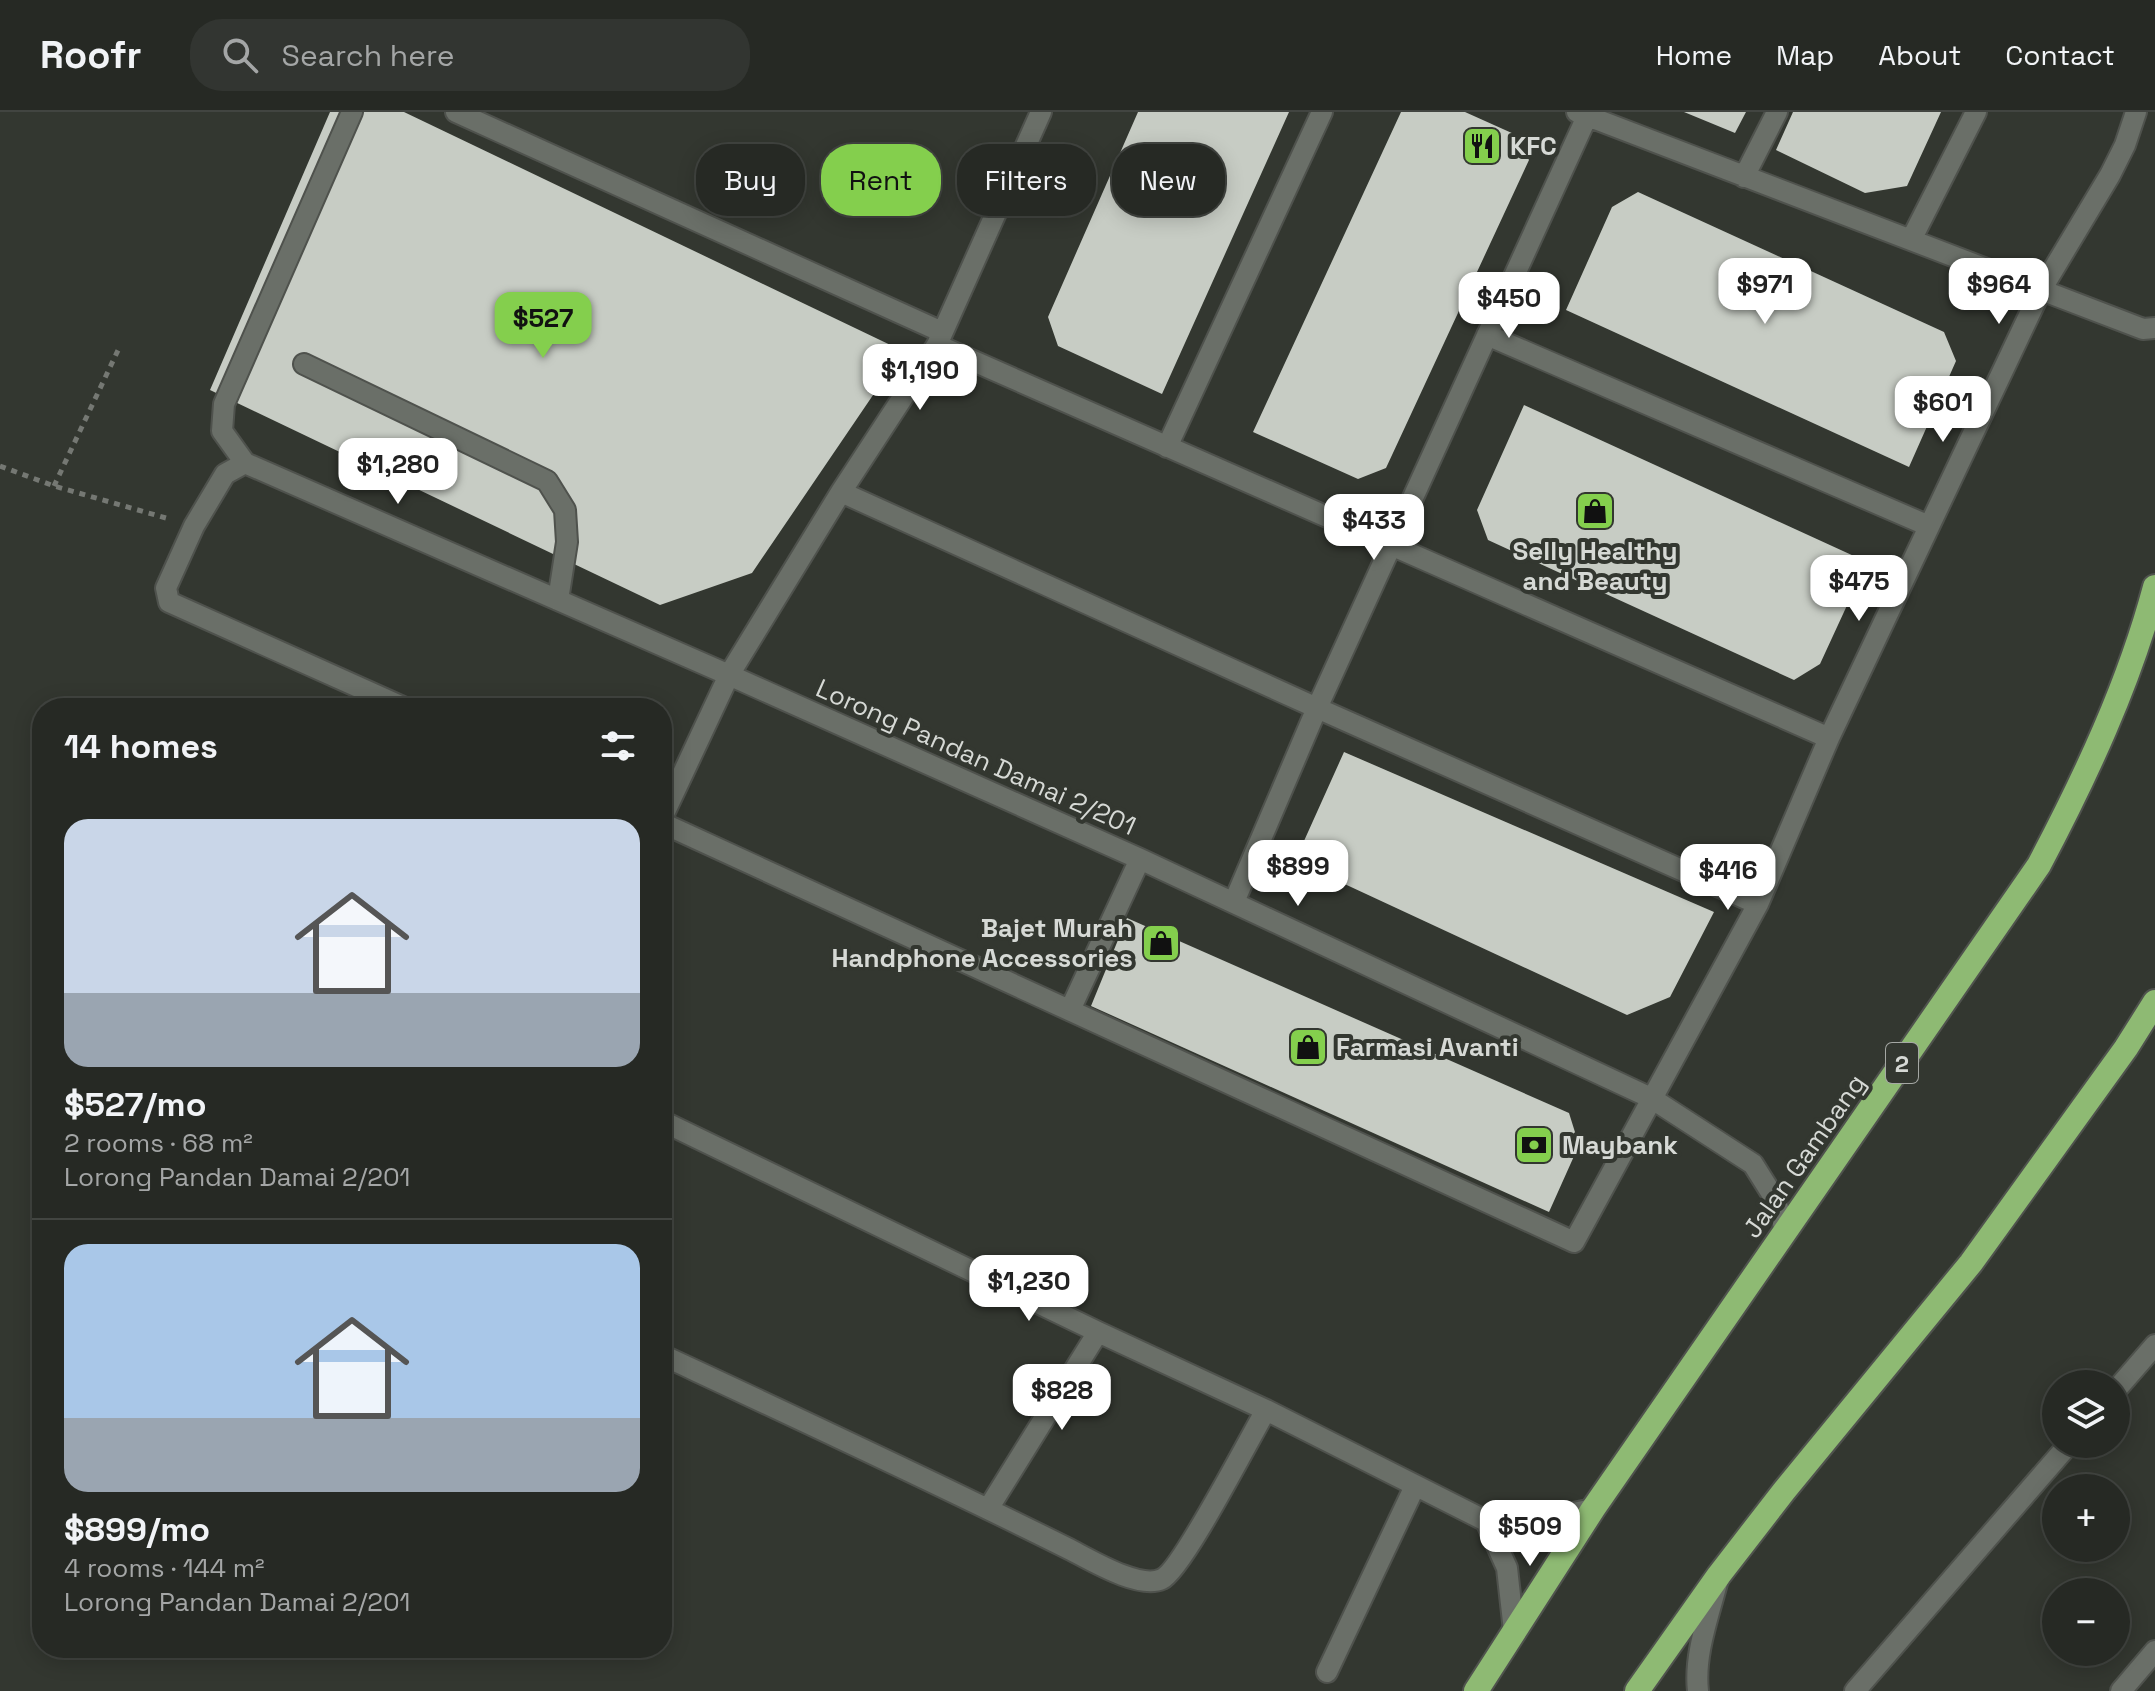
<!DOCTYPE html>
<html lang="en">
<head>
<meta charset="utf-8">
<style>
  :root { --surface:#262924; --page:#323531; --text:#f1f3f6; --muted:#a4a6a6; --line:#424541; --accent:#84cf4d }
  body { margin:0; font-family:"Space Grotesk",sans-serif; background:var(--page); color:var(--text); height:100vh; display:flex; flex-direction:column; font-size:30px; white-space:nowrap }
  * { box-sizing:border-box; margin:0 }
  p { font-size:26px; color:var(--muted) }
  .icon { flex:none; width:44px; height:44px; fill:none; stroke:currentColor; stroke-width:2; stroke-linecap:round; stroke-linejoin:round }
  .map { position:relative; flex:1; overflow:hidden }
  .drawer { position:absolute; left:32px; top:586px; width:640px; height:960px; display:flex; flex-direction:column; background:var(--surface); border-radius:32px; box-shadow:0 4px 20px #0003,0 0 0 2px var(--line) }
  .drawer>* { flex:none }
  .guide { position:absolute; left:696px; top:32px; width:760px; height:72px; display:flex; gap:16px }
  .fabs { position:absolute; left:2042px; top:1258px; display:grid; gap:16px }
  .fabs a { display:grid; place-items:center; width:88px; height:88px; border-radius:50%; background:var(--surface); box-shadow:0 4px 20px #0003,0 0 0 2px var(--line); font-size:40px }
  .price { position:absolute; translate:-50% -68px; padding:0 18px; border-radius:16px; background:#fff; color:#222; font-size:26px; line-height:52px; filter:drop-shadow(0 2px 4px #0008) }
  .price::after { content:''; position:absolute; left:50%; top:48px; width:24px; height:18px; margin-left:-12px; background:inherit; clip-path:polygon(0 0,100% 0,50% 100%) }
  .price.on { background:var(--accent); color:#111 }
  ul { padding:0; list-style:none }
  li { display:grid; align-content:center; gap:16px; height:424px; padding:0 32px }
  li+li { border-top:2px solid var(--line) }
  li span { display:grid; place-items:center; height:248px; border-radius:24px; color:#555 }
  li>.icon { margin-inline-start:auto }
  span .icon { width:144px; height:144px; fill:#fffc; stroke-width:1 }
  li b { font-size:34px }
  h2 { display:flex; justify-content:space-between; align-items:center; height:96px; padding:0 32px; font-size:34px }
  .chip { padding:0 28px; border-radius:32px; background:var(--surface); box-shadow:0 4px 20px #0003,0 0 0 2px var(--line); font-size:28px; line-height:72px }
  .chip.on { background:var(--accent); color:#111 }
  header { display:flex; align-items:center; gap:48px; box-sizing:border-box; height:112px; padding:0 40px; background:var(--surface); border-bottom:2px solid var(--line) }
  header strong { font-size:38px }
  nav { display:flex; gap:44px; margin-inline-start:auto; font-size:28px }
  .search { width:560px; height:72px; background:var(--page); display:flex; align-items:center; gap:20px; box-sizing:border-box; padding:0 28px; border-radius:32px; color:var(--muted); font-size:30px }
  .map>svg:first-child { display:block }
  .building { fill:#c7ccc4 }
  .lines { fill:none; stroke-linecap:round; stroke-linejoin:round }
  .minor-casing { stroke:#4f524d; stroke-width:24 }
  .highway-casing { stroke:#4f524d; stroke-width:28 }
  .path { stroke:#757873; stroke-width:5; stroke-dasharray:6 6; stroke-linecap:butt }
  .minor { stroke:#6a6f68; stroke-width:20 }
  .highway { stroke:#8eba73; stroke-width:24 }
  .labels { text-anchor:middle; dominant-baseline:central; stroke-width:8; stroke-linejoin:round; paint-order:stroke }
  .shield { fill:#333730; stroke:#a5a8a4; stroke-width:2 }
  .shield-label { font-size:24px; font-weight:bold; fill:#d6d9d5 }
  .poi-label { font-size:26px; font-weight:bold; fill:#d6d9d5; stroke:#333730; text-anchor:start }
  .street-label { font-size:26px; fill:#d6d9d5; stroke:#333730 }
</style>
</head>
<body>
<header>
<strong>Roofr</strong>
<div class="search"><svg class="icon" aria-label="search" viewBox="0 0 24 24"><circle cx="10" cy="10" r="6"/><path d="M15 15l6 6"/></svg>Search here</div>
<nav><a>Home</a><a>Map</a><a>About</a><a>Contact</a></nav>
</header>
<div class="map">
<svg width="2155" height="1579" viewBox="0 0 2155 1579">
  <rect width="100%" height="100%" fill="#333730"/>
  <path class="building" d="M330 0H404L903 239 752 461 660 493 210 278Z
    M1138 0H1289L1162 282 1058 234 1048 205Z
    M1401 0H1465L1514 22 1529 48 1386 356 1358 367 1253 320Z
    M1684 0H1746L1735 21Z
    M1793 0H1941L1907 74 1865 81 1776 38Z
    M1638 80 1944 220 1956 249 1909 355 1566 198 1612 95Z
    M1524 293 1867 450 1820 552 1794 568 1488 428 1477 398Z
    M1344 640 1714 800 1670 885 1627 903 1295 749Z
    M1127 806 1569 1001 1579 1033 1549 1100 1091 894Z"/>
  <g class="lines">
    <g class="minor-casing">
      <path id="minor" d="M456 0 942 220
        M1577 0 2143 217 2155 216
        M1744 65 1777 0
        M1911 128 1976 0
        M1487 223 1929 414
        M937 233 1829 626
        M304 252 547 369 565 398 567 430 558 488
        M1167 335 1322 0
        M245 351 222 319 224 292 352 0
        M841 380 1317 596 1758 792
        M405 596 169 490 166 476 194 414 225 362 245 351 729 563 1140 747 1651 986 1753 1052 1775 1087 1786 1120
        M662 706 729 563 841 380 937 233 1041 0
        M662 711 1574 1130 1758 792 1829 626 2041 178 2110 63 2125 33 2136 0
        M1234 790 1317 596 1589 0
        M1070 898 1140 747
        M662 1009 1098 1220 1266 1298 1486 1409 1554 1405 1593 1397
        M662 1243C797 1306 933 1369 1067 1436 1089 1447 1139 1478 1162 1467 1182 1458 1250 1325 1266 1298
        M2116 1278 2155 1233
        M988 1397 1098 1220
        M1486 1409 1507 1456 1514 1519
        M1327 1560 1415 1374
        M1698 1579C1694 1543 1708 1506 1717 1471
        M1855 1579 2069 1332
        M2121 1579 2155 1539"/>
    </g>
    <g class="highway-casing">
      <path id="highway" d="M1476 1579 1593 1397 2039 753C2086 664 2129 572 2155 475
        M1637 1579 1719 1463 1784 1379 1971 1151 2126 936 2155 890"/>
    </g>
    <path class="path" d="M0 354 54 374 166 406
      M54 374 120 234"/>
    <use href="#minor" class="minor"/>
    <use href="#highway" class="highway"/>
  </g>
  <defs>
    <g id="restaurant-square" transform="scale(2)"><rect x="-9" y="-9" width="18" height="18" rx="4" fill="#84cf4d" stroke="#333730"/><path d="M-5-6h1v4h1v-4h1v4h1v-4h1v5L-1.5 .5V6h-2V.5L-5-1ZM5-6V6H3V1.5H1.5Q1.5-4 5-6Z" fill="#111"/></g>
    <g id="shop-square" transform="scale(2)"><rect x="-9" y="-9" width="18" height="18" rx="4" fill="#84cf4d" stroke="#333730"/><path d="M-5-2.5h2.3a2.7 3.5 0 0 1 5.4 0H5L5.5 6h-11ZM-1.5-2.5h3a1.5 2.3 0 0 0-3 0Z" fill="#111"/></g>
    <g id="bank-square" transform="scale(2)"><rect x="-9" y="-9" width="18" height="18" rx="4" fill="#84cf4d" stroke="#333730"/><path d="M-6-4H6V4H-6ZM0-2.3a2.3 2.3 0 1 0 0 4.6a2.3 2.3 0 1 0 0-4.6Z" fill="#111"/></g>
  </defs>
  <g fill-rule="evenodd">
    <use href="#restaurant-square" x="1482" y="34"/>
    <use href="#shop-square" x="1595" y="399"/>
    <use href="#shop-square" x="1161" y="831"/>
    <use href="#shop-square" x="1308" y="935"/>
    <use href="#bank-square" x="1534" y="1033"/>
  </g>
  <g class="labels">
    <rect class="shield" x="1886" y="931" width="32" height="40" rx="6"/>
    <g class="shield-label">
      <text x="1902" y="951">2</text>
    </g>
    <g class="poi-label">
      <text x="1510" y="34">KFC</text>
      <text x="1595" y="439" text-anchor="middle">Selly Healthy<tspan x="1595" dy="30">and Beauty</tspan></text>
      <text x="1133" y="816" text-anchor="end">Bajet Murah<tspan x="1133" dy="30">Handphone Accessories</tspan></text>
      <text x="1336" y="935">Farmasi Avanti</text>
      <text x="1562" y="1033">Maybank</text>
    </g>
    <g class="street-label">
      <text transform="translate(976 645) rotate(24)">Lorong Pandan Damai 2/201</text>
      <text transform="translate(1804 1044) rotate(-55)">Jalan Gambang</text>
    </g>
  </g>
</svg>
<div class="fabs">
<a><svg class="icon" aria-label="layers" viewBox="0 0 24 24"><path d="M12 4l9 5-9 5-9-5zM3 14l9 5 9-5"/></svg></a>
<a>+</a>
<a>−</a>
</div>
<b class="price" style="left:1765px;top:214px">$971</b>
<b class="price" style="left:1999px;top:214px">$964</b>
<b class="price" style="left:1509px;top:228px">$450</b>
<b class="price on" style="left:543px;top:248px">$527</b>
<b class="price" style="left:920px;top:300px">$1,190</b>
<b class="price" style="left:1943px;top:332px">$601</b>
<b class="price" style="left:398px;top:394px">$1,280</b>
<b class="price" style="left:1374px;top:450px">$433</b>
<b class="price" style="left:1859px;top:511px">$475</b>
<b class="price" style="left:1298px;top:796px">$899</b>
<b class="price" style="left:1728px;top:800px">$416</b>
<b class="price" style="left:1029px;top:1211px">$1,230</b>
<b class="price" style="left:1062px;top:1320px">$828</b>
<b class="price" style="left:1530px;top:1456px">$509</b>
<div class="guide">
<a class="chip">Buy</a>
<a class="chip on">Rent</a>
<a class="chip">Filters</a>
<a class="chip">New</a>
</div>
<section class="drawer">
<h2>14 homes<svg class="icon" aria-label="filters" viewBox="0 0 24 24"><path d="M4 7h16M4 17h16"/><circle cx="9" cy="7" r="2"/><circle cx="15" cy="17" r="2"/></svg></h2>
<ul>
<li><span style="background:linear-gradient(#c9d6e8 70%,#9aa5b1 0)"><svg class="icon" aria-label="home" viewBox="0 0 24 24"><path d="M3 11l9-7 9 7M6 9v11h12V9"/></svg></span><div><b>$527/mo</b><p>2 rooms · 68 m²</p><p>Lorong Pandan Damai 2/201</p></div></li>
<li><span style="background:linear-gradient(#a9c7e8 70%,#9aa5b1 0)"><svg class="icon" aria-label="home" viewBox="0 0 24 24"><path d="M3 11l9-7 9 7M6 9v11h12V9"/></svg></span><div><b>$899/mo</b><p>4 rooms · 144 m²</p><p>Lorong Pandan Damai 2/201</p></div></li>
</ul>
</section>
</div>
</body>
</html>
